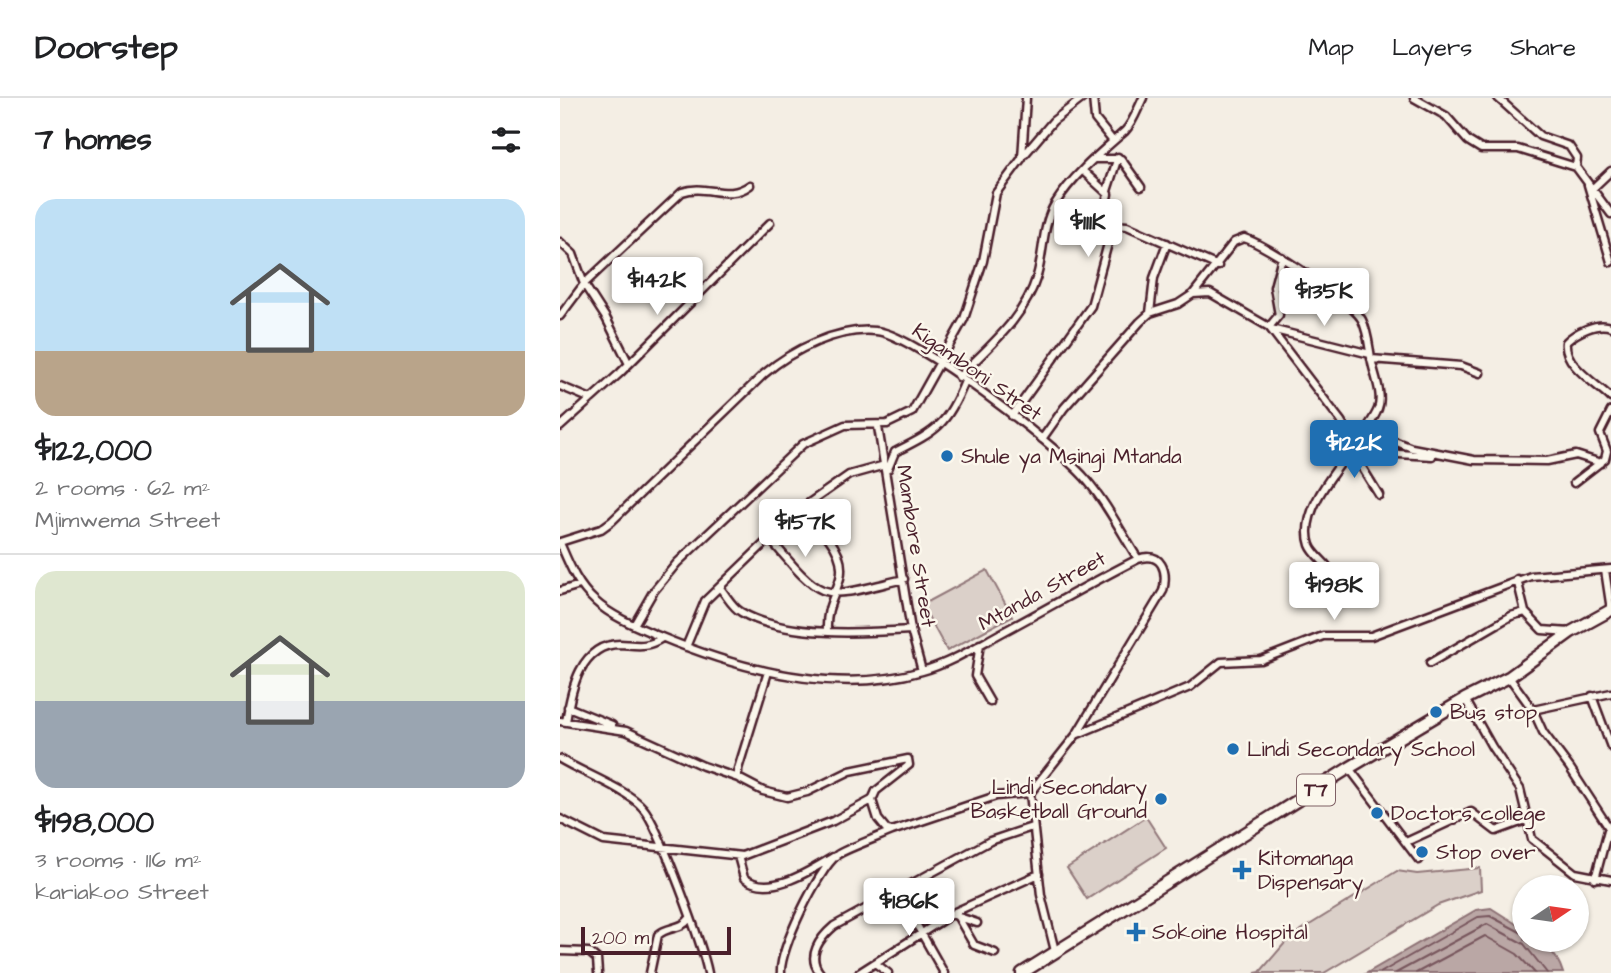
<!DOCTYPE html>
<html lang="en">
<head>
<meta charset="utf-8">
<style>
  :root { --surface:#fff; --page:#f6f6f6; --text:#202124; --muted:#757577; --line:#e0e0e0; --accent:#1f6fb2 }
  body { margin:0; font-family:"Architects Daughter",sans-serif; background:var(--page); color:var(--text); height:100vh; display:flex; flex-direction:column; font-size:26px; white-space:nowrap }
  * { box-sizing:border-box; margin:0 }
  p { font-size:23px; color:var(--muted) }
  .icon { flex:none; width:38px; height:38px; fill:none; stroke:currentColor; stroke-width:2; stroke-linecap:round; stroke-linejoin:round }
  .map { position:relative; flex:1; overflow:hidden }
  .drawer { display:flex; flex-direction:column; background:var(--surface); width:560px }
  .drawer>* { flex:none }
  .needle { width:46px; rotate:77deg }
  .buttons { position:absolute; left:952px; top:777px; display:grid; gap:14px }
  .buttons a { display:grid; place-items:center; width:77px; height:77px; border-radius:50%; background:var(--surface); box-shadow:0 2px 5px #0004; font-size:35px }
  .scale { position:absolute; left:21px; bottom:18px; width:150px; box-sizing:border-box; padding-left:7px; border:4px solid #4a1f2b; border-top:0; font-size:19px; line-height:24px; white-space:nowrap; color:#4a1f2b; -webkit-text-stroke:5px #fbf7ec; paint-order:stroke }
  .price { position:absolute; translate:-50% -60px; padding:0 16px; border-radius:7px; background:#fff; color:#222; font-size:23px; line-height:46px; filter:drop-shadow(0 2px 4px #0008) }
  .price::after { content:''; position:absolute; left:50%; top:42px; width:21px; height:16px; margin-left:-10px; background:inherit; clip-path:polygon(0 0,100% 0,50% 100%) }
  .price.selected { background:var(--accent); color:#fff }
  ul { padding:0; list-style:none }
  li { display:grid; align-content:center; gap:14px; height:371px; padding:0 35px }
  li+li { border-top:2px solid var(--line) }
  li span { display:grid; place-items:center; height:217px; border-radius:21px; color:#555 }
  li>.icon { margin-inline-start:auto }
  span .icon { width:126px; height:126px; fill:#fffc; stroke-width:1 }
  li b { font-size:30px }
  h2 { display:flex; justify-content:space-between; align-items:center; height:84px; padding:0 35px; font-size:30px }
  header { display:flex; align-items:center; gap:42px; box-sizing:border-box; height:98px; padding:0 35px; background:var(--surface); border-bottom:2px solid var(--line) }
  header strong { font-size:33px }
  nav { display:flex; gap:38px; margin-inline-start:auto; font-size:24px }
  main { display:flex; flex:1; min-height:0 }
  .map>svg:first-child { display:block }
  .green { fill:#dbd0c9; stroke:#92787a; stroke-width:2 }
  .water { fill:#baa7a5; stroke:#8d7174; stroke-width:2 }
  .lines { fill:none; stroke-linecap:round; stroke-linejoin:round }
  .shore { stroke:#77555c; stroke-width:2 }
  .minor-casing { stroke:#4a1f2b; stroke-width:11 }
  .trunk-casing { stroke:#4a1f2b; stroke-width:15 }
  .minor { stroke:#fbf7ec; stroke-width:6 }
  .trunk { stroke:#fbf7ec; stroke-width:10 }
  .poi-dot { fill:#1f6fb2; stroke:#fbf7ec; stroke-width:2.5 }
  .labels { text-anchor:middle; dominant-baseline:central; stroke-width:5; stroke-linejoin:round; paint-order:stroke }
  .shield { fill:#fbf7ec; stroke:#7f6065; stroke-width:2 }
  .shield-label { font-size:19px; font-weight:bold; fill:#4a1f2b }
  .street-label { font-size:21px; fill:#4a1f2b; stroke:#fbf7ec }
  .poi-label { font-size:21px; fill:#4a1f2b; stroke:#fbf7ec; text-anchor:start }
</style>
</head>
<body>
<header>
<strong>Doorstep</strong>
<nav><a>Map</a><a>Layers</a><a>Share</a></nav>
</header>
<main>
<section class="drawer">
<h2>7 homes<svg class="icon" aria-label="filters" viewBox="0 0 24 24"><path d="M4 7h16M4 17h16"/><circle cx="9" cy="7" r="2"/><circle cx="15" cy="17" r="2"/></svg></h2>
<ul>
<li><span style="background:linear-gradient(#bfe0f5 70%,#b9a48a 0)"><svg class="icon" aria-label="home" viewBox="0 0 24 24"><path d="M3 11l9-7 9 7M6 9v11h12V9"/></svg></span><div><b>$122,000</b><p>2 rooms · 62 m²</p><p>Mjimwema Street</p></div></li>
<li><span style="background:linear-gradient(#dfe7d0 60%,#9aa5b1 0)"><svg class="icon" aria-label="home" viewBox="0 0 24 24"><path d="M3 11l9-7 9 7M6 9v11h12V9"/></svg></span><div><b>$198,000</b><p>3 rooms · 116 m²</p><p>kariakoo Street</p></div></li>
</ul>
</section>
<div class="map">
<svg width="1051" height="875" viewBox="0 0 1051 875">
  <rect width="100%" height="100%" fill="#f4eee4"/>
  <filter id="ink" filterUnits="userSpaceOnUse"><feTurbulence type="fractalNoise" baseFrequency=".0143" numOctaves="2"/><feDisplacementMap in="SourceGraphic" scale="14" xChannelSelector="R" yChannelSelector="G"/><feConvolveMatrix kernelMatrix="1 2 1 2 8 2 1 2 1" color-interpolation-filters="sRGB"/></filter>
  <g filter="url(#ink)">
    <path class="green" d="M427 472 452 518 387 553 362 507Z
      M586 719 606 750 527 801 507 770Z
      M920 770 921 792 878 807 764 875H695L700 874 730 839 837 773 857 776Z"/>
    <path class="water" d="M931 810 964 831V842C985 842 997 856 1003 875H807L916 812Z"/>
    <g class="lines">
      <path class="shore" d="M820 875 918 819 930 818 964 836
        M836 875 927 826 964 846 987 875
        M856 875 925 838 957 856 975 875"/>
      <g class="minor-casing">
        <path id="minor" d="M533 0 535 21 552 42
          M854 0 886 18 908 43 921 51H958L1016 69 1051 116
          M938 0 980 38 1009 48 1017 60 1016 69
          M465 56 493 23 523 0
          M535 61H561L581 89
          M524 74 548 96 544 114 551 130
          M1028 87 1051 164
          M1033 90 1051 73
          M547 93 558 59
          M0 144 13 156 24 186 46 220 69 266
          M633 196 674 144 684 140C705 146 793 204 802 222 809 236 809 254 813 269 816 281 823 299 818 311 804 346 735 403 750 447 753 455 761 461 767 468
          M590 215 594 180 607 145
          M0 218 24 186 122 94C147 85 167 104 190 87
          M709 229 719 217 714 189 722 159
          M1051 229C1037 224 1016 234 1006 244 1003 267 1036 285 1051 300
          M711 231 810 256
          M811 261 901 268 920 275
          M399 279C429 248 464 221 477 178 484 155 482 127 495 106 512 78 541 54 565 33 573 25 578 10 583 0
          M0 288 31 301
          M452 318 531 208 553 127 567 128 658 168
          M0 329 60 275 210 125
          M318 329 351 532 362 573
          M482 341 504 310 580 224 590 215 618 206 633 196 650 195 709 229 781 323 789 337 790 349
          M793 345H804L819 337 852 350 914 362 987 363 1016 357 1041 365
          M788 353 872 358
          M792 353 819 397
          M328 371 335 354C376 333 387 328 405 283
          M1014 385 1045 361 1047 353 1040 335 1051 313
          M238 414C258 425 287 453 280 480 274 502 266 508 267 533
          M210 441C266 507 260 501 344 481
          M0 444 41 431 52 423 204 276C232 252 278 229 316 233 354 236 497 348 525 380 546 404 561 434 578 461
          M0 445C9 466 17 487 35 503 52 519 78 529 99 538 180 572 276 598 362 573 391 565 417 548 443 534 488 510 532 484 578 461 602 453 608 473 603 493L516 637 470 695 481 797 495 853
          M1045 472 1051 512
          M957 481 965 514
          M160 490C167 498 172 509 181 514 224 540 303 535 351 532
          M0 493 20 487
          M74 527 93 494 117 465 243 346 285 327 327 326 352 314 404 221 423 163 436 95 462 60 466 0
          M420 546 415 578 430 604
          M126 549 145 503 239 412 289 377 325 367
          M870 565 951 518 965 514 982 532 1010 534
          M208 574 178 671V680L203 693 227 699 247 694 290 673 348 661 349 667 316 693 312 702 318 721 327 732 332 733 436 698 470 695
          M949 579 973 612 1051 595
          M1032 598 1051 649
          M905 601 932 649 960 691 972 741 1015 775 1051 782
          M8 609 52 627
          M973 612 983 634 1010 670 1051 733
          M0 623 66 633 143 668 178 680
          M6 624C11 592 20 546 60 546 77 547 87 550 102 540
          M518 636 630 589 661 564 701 562 763 538H811L971 478 1051 471
          M0 661C23 675 67 691 83 710 99 728 143 849 148 875
          M789 670 859 762
          M0 721 44 743 182 758 273 723 312 702
          M846 744 911 714 936 733 966 722
          M178 758 184 780C210 800 251 772 273 759
          M1035 781 1048 732
          M337 792 384 875
          M395 814 414 847 435 855
          M396 818 417 825
          M0 853 29 854 37 861 38 875
          M315 865 328 875
          M90 875 98 837C108 828 121 832 129 821
          M221 875C219 852 258 772 277 757 283 752 321 738 332 733
          M260 875C246 858 260 840 274 828L430 743 472 729
          M299 875 395 814 479 776"/>
      </g>
      <g class="trunk-casing">
        <path id="trunk" d="M462 875 789 670 905 601 949 579 1011 534 1051 512"/>
      </g>
      <use href="#minor" class="minor"/>
      <use href="#trunk" class="trunk"/>
    </g>
  </g>
  <g class="poi-dot">
    <circle cx="387" cy="358" r="7"/>
    <circle cx="876" cy="614" r="7"/>
    <circle cx="673" cy="651" r="7"/>
    <circle cx="601" cy="701" r="7"/>
    <circle cx="817" cy="715" r="7"/>
    <circle cx="862" cy="754" r="7"/>
    <path d="M678.5 761.5h7v7h7v7h-7v7h-7v-7h-7v-7h7z"/>
    <path d="M572.5 823.5h7v7h7v7h-7v7h-7v-7h-7v-7h7z"/>
  </g>
  <g class="labels">
    <rect class="shield" x="737" y="676.5" width="38" height="31" rx="5"/>
    <g class="shield-label">
      <text x="756" y="692">T7</text>
    </g>
    <g class="street-label">
      <text transform="translate(417 274) rotate(35)">Kigamboni Stret</text>
      <text transform="translate(356 448) rotate(81)">Mambore Street</text>
      <text transform="translate(482 493) rotate(-29)">Mtanda Street</text>
    </g>
    <g class="poi-label">
      <text x="401" y="358">Shule ya Msingi Mtanda</text>
      <text x="890" y="614">Bus stop</text>
      <text x="687" y="651">Lindi Secondary School</text>
      <text x="587" y="689" text-anchor="end">Lindi Secondary<tspan x="587" dy="24">Basketball Ground</tspan></text>
      <text x="831" y="715">Doctors college</text>
      <text x="876" y="754">Stop over</text>
      <text x="698" y="760">Kitomanga<tspan x="698" dy="24">Dispensary</tspan></text>
      <text x="592" y="834">Sokoine Hospital</text>
    </g>
  </g>
</svg>
<div class="buttons">
<a><svg class="needle" viewBox="-14 -14 28 28"><path d="M0-13l5 13h-10z" fill="#e53935"/><path d="M0 13l5-13h-10z" fill="#757577"/></svg></a>
</div>
<div class="scale">200 m</div>
<b class="price" style="left:528px;top:161px">$111K</b>
<b class="price" style="left:97px;top:219px">$142K</b>
<b class="price" style="left:764px;top:230px">$135K</b>
<b class="price selected" style="left:794px;top:382px">$122K</b>
<b class="price" style="left:245px;top:461px">$157K</b>
<b class="price" style="left:774px;top:524px">$198K</b>
<b class="price" style="left:349px;top:840px">$186K</b>
</div>
</main>
</body>
</html>
